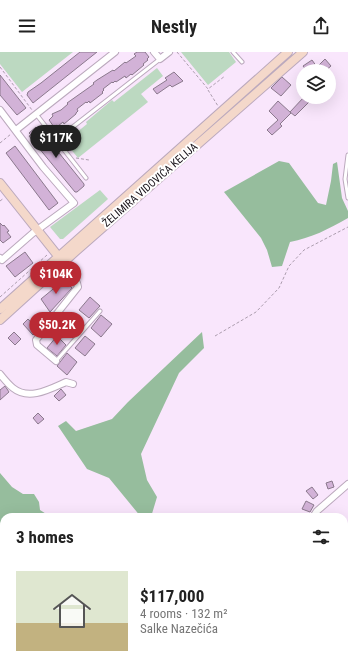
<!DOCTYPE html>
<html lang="en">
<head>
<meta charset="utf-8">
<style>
  :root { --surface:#fff; --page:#f6f6f6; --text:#222; --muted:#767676; --line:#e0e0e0; --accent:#ba2a34 }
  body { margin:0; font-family:"Roboto Condensed",sans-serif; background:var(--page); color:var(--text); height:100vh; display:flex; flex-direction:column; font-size:15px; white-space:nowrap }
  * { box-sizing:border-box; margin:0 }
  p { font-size:13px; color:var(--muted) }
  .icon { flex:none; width:22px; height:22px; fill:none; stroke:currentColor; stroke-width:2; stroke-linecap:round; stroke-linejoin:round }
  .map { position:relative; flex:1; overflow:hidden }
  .panel { position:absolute; left:0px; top:461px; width:348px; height:156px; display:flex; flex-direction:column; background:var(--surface); border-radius:12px 12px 0 0; box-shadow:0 4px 16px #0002 }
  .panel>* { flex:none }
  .controls { position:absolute; left:296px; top:12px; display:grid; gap:8px }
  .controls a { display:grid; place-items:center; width:40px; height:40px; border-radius:50%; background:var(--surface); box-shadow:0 4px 16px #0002; font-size:20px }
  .price { position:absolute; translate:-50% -34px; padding:0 9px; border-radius:14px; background:var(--accent); color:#fff; font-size:13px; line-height:26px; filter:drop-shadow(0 1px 2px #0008) }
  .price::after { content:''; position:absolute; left:50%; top:24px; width:12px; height:9px; margin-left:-6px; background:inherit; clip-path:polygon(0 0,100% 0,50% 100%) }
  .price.selected { background:#222; color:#fff }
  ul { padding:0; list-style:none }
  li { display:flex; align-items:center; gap:12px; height:100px; padding:0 16px }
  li+li { border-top:1px solid var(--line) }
  li span { display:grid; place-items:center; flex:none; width:112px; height:80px; border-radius:0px; color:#555 }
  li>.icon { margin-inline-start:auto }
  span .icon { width:48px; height:48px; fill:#fffc; stroke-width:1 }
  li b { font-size:17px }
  h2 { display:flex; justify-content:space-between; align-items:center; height:48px; padding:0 16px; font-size:17px }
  header { display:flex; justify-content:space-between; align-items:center; height:52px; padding:0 16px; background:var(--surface); font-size:18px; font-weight:700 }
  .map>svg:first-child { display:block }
  .green { fill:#bcd9c1 }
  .forest { fill:#96bd9d }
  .building { fill:#d2b2d7; stroke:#8b798d }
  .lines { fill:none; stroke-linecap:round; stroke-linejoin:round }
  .lane-casing { stroke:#bba9bd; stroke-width:5 }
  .street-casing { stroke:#bba9bd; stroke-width:8 }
  .secondary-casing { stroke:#bba9bd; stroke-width:10 }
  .path { stroke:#ac9dae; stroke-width:1; stroke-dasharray:3 2; stroke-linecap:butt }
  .lane { stroke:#fff; stroke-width:3 }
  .street { stroke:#fff; stroke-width:6 }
  .secondary { stroke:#f4d8ca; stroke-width:8 }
  .labels { text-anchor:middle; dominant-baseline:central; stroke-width:4; stroke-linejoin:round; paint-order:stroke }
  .street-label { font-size:11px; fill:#171118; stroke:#fff }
</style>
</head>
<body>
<header><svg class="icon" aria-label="menu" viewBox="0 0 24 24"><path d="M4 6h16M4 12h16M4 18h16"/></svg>Nestly<svg class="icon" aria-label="share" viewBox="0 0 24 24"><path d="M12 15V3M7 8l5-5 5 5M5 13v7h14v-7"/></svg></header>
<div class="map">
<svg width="348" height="617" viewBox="0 0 348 617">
  <rect width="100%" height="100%" fill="#f9e6fc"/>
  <path class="green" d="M0 0H73L22 40 0 12Z
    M181 0H229L236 10 208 33Z
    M157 16 163 24 141 42 148 50 78 106 65 90 87 72 86 70 112 48 114 50Z
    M100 138 108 147 63 187H60L50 175Z"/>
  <path class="forest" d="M279 109 289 111 318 151 326 153 331 129 333 112 337 110 342 146 348 159V166C329 177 311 186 290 190L282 214 272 215 267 198 261 186 224 140Z
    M202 280 204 296 179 321 141 402 147 428 157 445 151 465H141L109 426 87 417 58 374 66 369 76 379 112 367 128 350Z
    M0 421 12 435 23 442H34L39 450 40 458 51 465H4V613H69L68 617H1L0 615Z"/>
  <path class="building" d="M80 0H97L33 51 27 43 28 40 41 31Z
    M137 0H145L149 5 147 7 148 8 143 12 144 13 132 23 131 22 126 26 125 24 116 30 115 29 113 31 112 30 103 37 104 38 102 40 103 41 90 51 89 49 87 51 86 50 77 57 78 59 76 61V62L64 72 63 70 58 74 57 73 54 75 49 68 53 64 52 62 61 58 68 52 67 51 94 32 93 31 97 28 113 18 114 19 125 10 126 11 136 4 134 2Z
    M325 7 331 14 325 19H307L303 14 312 8 317 15Z
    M174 20 183 29 172 35 170 33 157 42 153 37 167 28 165 26Z
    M0 23 26 56 17 63 0 43Z
    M282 25 291 33 281 44 271 36Z
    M304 45H314L295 64 290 60Z
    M278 49 291 61 280 72 282 74 272 83 267 78 278 68 269 59Z
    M36 75 38 77 39 76 84 132V134L77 140H75L29 84 31 83 29 81Z
    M15 94 58 151 49 158 6 101Z
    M0 171 3 174 4 173 9 179 7 180 11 185 3 191 0 188Z
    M25 200 33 211 15 225 6 214Z
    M64 228 72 236 50 260 41 247Z
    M90 245 100 254 89 266 79 258Z
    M101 263 112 272 101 285 91 276Z
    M73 265 83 273 72 286 63 277Z
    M28 267 38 278 33 283 23 272Z
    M14 280 21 287 15 293 8 286Z
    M57 284 66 293 57 304 47 296Z
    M85 284 95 292 85 304 75 296Z
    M67 301 77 310 67 323 57 314Z
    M5 334 9 340 0 348V338Z
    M61 337 66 343 59 349 54 344Z
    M38 361 44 367 38 372 33 366Z
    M332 429 334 435 328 437 326 431Z
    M312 435 318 443 313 447 306 439Z
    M306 449 314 453 310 460 302 457Z"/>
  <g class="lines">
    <g class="lane-casing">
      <path id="lane" d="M233 0 242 10
        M36 62 86 126
        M56 88 160 7
        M348 103 345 127 348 146
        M56 309 100 259"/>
    </g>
    <g class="street-casing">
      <path id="street" d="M154 0 160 7 169 0
        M0 58 43 115 74 151 33 181 2 208 0 206
        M16 78 115 0
        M56 309 37 293 36 288 78 235 77 231 63 211
        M0 322C4 327 8 332 13 336 29 349 50 337 66 330L73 332
        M313 465 317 459 348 432
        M152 613 155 617
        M185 617 190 613"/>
    </g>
    <g class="secondary-casing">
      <path id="secondary" d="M0 131 62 209
        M0 257 288 0
        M0 268 76 199 303 0"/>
    </g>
    <path class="path" d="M177 0 208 37 225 24
      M0 15 32 58
      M208 38 218 54
      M0 91 11 82
      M76 106 89 108
      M0 149 4 146
      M0 245 47 203
      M215 284 256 260 279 236 289 214 304 198 348 175"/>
    <use href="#lane" class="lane"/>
    <use href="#street" class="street"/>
    <use href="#secondary" class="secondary"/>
  </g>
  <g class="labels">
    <g class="street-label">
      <text transform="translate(150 133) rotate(-41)">ŽELIMIRA VIDOVIĆA KELIJA</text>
    </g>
  </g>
</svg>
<div class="controls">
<a><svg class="icon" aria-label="layers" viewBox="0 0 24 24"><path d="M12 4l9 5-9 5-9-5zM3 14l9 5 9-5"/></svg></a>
</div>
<b class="price selected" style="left:56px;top:107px">$117K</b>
<b class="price" style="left:56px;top:243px">$104K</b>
<b class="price" style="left:57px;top:294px">$50.2K</b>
<section class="panel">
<h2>3 homes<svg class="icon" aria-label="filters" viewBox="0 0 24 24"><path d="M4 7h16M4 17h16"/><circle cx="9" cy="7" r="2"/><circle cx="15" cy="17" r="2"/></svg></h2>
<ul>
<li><span style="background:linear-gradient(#dfe7d0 65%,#c2b280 0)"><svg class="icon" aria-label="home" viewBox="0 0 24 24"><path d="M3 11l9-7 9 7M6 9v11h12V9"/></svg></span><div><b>$117,000</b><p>4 rooms · 132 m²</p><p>Salke Nazečića</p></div></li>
</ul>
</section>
</div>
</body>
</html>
